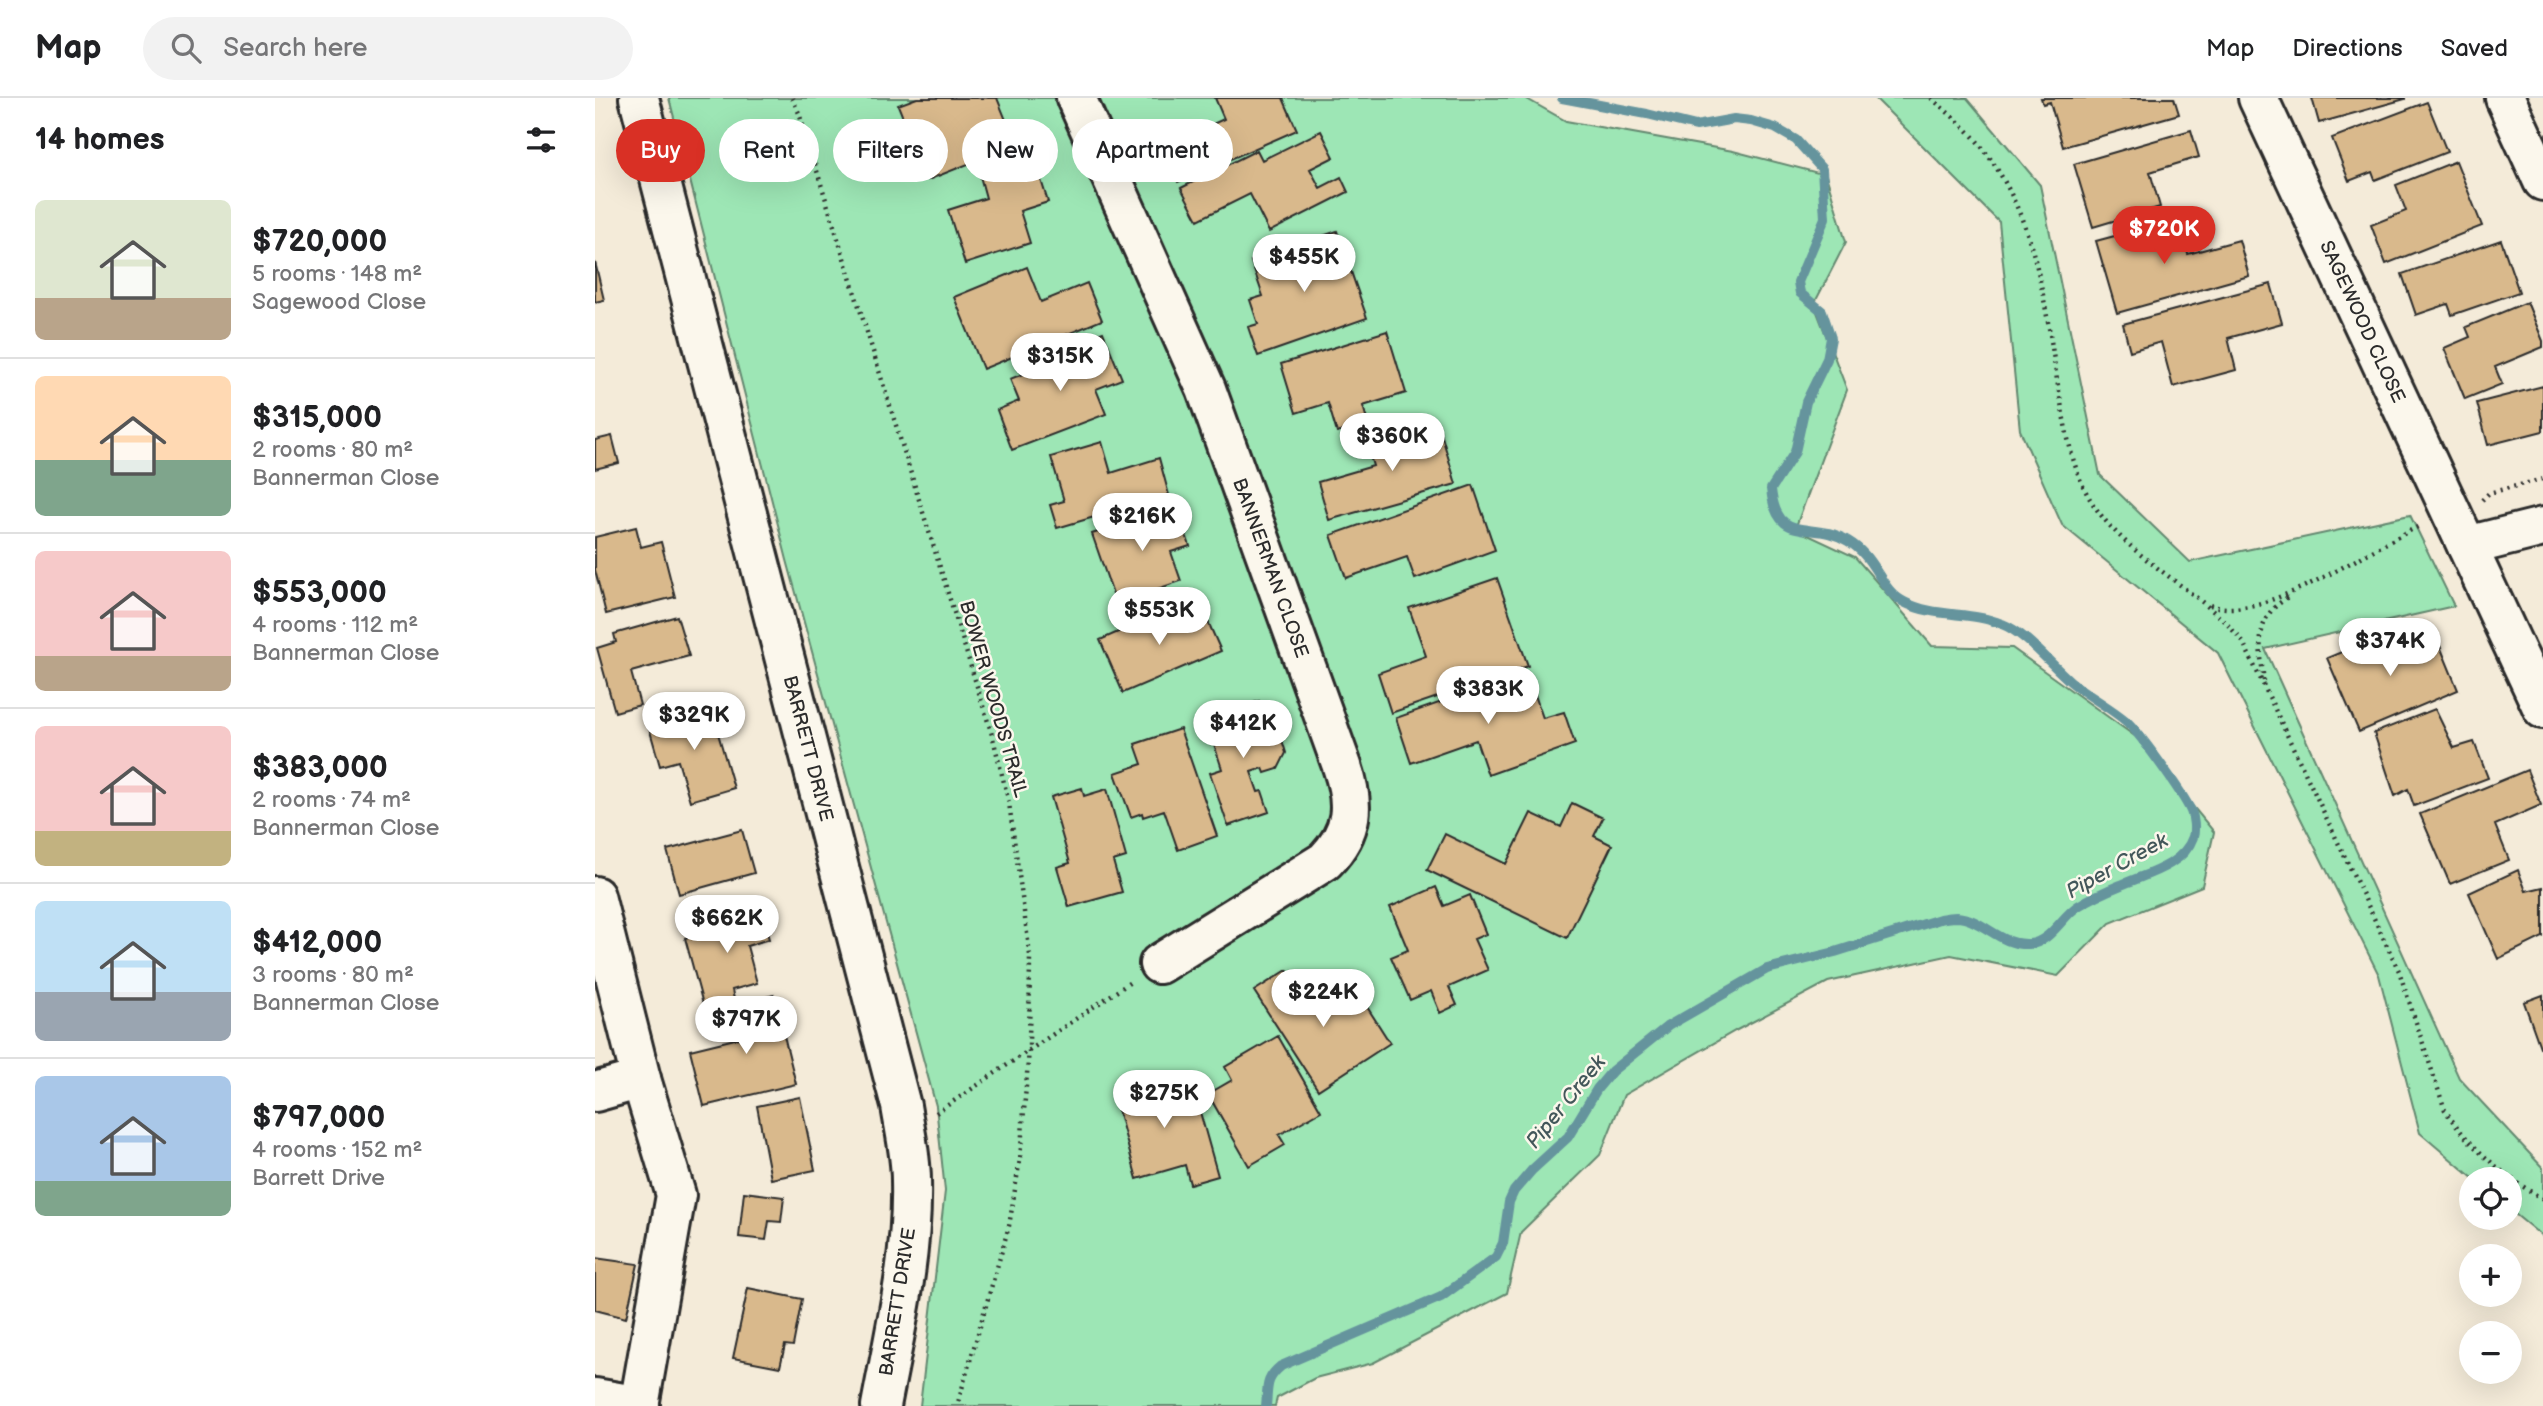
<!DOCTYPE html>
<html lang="en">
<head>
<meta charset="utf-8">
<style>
  :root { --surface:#fff; --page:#f2f2f2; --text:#202124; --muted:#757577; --line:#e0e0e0; --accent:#d93025 }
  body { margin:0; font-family:"Balsamiq Sans",sans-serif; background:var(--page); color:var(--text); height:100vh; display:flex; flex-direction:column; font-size:26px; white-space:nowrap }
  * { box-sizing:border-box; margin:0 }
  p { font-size:23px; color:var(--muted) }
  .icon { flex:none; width:38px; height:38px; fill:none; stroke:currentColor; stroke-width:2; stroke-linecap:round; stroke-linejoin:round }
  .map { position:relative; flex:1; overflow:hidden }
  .details { display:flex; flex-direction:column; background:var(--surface); width:595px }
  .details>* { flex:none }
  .guide { position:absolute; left:21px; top:21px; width:665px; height:63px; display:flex; gap:14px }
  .tools { position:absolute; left:1864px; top:1069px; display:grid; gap:14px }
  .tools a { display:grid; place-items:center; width:63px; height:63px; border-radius:50%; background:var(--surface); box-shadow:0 7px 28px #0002; font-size:35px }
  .price { position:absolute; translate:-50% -60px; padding:0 16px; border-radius:24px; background:#fff; color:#222; font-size:23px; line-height:46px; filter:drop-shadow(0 2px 4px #0008) }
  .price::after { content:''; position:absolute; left:50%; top:42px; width:21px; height:16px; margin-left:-10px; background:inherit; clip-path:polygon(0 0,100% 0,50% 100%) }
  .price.on { background:var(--accent); color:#fff }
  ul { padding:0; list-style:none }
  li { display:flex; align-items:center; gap:21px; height:175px; padding:0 35px }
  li+li { border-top:2px solid var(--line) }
  li span { display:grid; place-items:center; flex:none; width:196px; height:140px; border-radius:10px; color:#555 }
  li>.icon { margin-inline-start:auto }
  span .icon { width:84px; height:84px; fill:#fffc; stroke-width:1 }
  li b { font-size:30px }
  h2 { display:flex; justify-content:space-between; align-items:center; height:84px; padding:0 35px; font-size:30px }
  .pill { padding:0 24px; border-radius:32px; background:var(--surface); box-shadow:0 7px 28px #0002; font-size:24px; line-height:63px }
  .pill.on { background:var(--accent); color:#fff }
  header { display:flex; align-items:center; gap:42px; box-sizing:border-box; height:98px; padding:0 35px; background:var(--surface); border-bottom:2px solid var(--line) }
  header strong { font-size:33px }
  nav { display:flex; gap:38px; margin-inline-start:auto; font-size:24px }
  .search { width:490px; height:63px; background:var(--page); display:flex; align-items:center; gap:18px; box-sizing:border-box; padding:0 24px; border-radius:38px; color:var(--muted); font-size:26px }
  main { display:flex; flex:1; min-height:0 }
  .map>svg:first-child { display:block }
  .green { fill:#9de6b5; stroke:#648870; stroke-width:2 }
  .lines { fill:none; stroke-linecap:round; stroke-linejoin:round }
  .stream { stroke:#65949d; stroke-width:10 }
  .building { fill:#d9b98c; stroke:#2b2b2b; stroke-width:2 }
  .minor-casing { stroke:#2b2b2b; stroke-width:44 }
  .path { stroke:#2b2b2b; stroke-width:4.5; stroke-dasharray:2 5; stroke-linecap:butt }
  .minor { stroke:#fbf7ec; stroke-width:38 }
  .labels { text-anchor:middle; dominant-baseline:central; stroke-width:5; stroke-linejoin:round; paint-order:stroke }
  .street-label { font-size:19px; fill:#2b2b2b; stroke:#fbf7ec }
  .water-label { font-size:21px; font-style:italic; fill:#43575a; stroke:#fbf7ec }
</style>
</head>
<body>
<header>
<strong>Map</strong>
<div class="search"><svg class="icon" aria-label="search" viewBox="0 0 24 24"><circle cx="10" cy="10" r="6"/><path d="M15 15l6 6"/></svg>Search here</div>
<nav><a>Map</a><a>Directions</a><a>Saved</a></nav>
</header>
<main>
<section class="details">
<h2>14 homes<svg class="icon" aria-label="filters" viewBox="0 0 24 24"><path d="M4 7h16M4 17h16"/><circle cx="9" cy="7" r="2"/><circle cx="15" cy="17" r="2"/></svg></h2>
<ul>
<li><span style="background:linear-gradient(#dfe7d0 70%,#b9a48a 0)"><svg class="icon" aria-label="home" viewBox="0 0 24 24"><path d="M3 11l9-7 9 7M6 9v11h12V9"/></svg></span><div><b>$720,000</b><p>5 rooms · 148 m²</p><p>Sagewood Close</p></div></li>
<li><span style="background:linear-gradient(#ffd9b3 60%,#7fa58c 0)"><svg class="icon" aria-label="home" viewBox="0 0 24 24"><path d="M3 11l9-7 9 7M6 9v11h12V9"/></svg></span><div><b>$315,000</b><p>2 rooms · 80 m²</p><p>Bannerman Close</p></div></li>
<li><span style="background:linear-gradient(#f6c9c9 75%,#b9a48a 0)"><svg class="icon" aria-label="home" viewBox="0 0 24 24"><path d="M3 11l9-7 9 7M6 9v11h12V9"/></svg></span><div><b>$553,000</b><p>4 rooms · 112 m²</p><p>Bannerman Close</p></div></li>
<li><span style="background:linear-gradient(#f6c9c9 75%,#c2b280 0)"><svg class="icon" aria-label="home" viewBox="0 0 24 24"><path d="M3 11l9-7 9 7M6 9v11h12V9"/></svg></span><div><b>$383,000</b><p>2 rooms · 74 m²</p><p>Bannerman Close</p></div></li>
<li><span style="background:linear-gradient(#bfe0f5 65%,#9aa5b1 0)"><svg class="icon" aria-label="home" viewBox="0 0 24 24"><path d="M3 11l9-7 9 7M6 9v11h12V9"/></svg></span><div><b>$412,000</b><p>3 rooms · 80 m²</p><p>Bannerman Close</p></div></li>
<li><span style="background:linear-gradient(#a9c7e8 75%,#7fa58c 0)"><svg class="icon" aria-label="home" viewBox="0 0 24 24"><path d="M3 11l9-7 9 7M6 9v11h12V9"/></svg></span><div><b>$797,000</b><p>4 rooms · 152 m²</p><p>Barrett Drive</p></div></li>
</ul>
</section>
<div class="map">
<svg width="1948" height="1308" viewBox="0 0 1948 1308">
  <rect width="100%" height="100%" fill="#f4ebd9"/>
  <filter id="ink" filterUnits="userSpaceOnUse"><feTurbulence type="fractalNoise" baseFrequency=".0143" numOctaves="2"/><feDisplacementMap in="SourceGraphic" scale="14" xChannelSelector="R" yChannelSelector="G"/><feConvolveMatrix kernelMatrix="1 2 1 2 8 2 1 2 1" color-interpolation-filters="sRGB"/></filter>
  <g filter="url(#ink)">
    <path class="green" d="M74 0H930L971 23 1138 53 1231 77 1251 144 1219 206 1252 292 1200 431 1260 459 1337 548 1417 550 1541 639 1619 734 1607 788 1515 825 1463 878 1356 857 1233 884 1140 933 1029 997 1005 1057 926 1134 912 1195 778 1265 720 1280 682 1300 680 1308H325L350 1093 341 1008 192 462Z
      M1280 0H1372L1445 87 1505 377 1595 464 1815 417 1859 508 1670 551 1864 980 1948 1070V1139L1915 1112 1914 1082 1879 1081 1825 1035 1784 877 1623 555 1467 427 1425 332 1404 124Z"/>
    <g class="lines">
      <path class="stream" d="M671 1308C673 1289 670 1281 686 1268L846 1199 901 1159 908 1145 914 1104 919 1093 937 1072 973 1039 1002 991 1017 973 1073 928 1172 871 1240 854 1345 821C1350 820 1356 819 1361 819 1388 820 1404 848 1434 846 1455 845 1467 818 1483 808 1496 800 1511 793 1526 787 1551 776 1588 768 1598 739 1600 732 1599 720 1596 713 1588 696 1545 635 1531 623 1514 609 1493 598 1475 583 1455 566 1431 535 1407 526 1376 513 1339 520 1309 504 1284 491 1282 460 1253 443 1217 421 1182 449 1176 391L1200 354 1211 304 1232 261 1236 240 1227 213 1205 195 1203 184 1230 120 1227 71 1201 42 1180 30 1156 23 1139 21 1101 28 1052 16 967 0"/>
    </g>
    <path class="building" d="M322 0H402L421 47 333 82 303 7Z
      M620 0H688L702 32 583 84 567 49 629 21Z
      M1446 0H1579L1584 16 1468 49 1455 4 1448 6Z
      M1717 0H1810V1L1724 25Z
      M1832 4 1852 54 1780 82 1777 74 1754 83 1737 40Z
      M1596 32 1604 59 1555 74 1565 109 1498 129 1479 66Z
      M726 33 739 59 715 71 725 90 746 79 753 94 674 134 655 96 603 122 586 90 662 52 667 62Z
      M439 60 453 104 425 113 435 145 370 166 353 112 391 100 385 78Z
      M1861 63 1887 128 1791 166 1776 127 1811 113 1801 87Z
      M1583 121 1593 156 1644 142 1654 178 1522 215 1501 143Z
      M742 133 772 220 663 258 653 229 663 226 655 202 668 198 656 163Z
      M1906 142 1924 194 1857 217 1853 206 1821 217 1807 176Z
      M0 164 9 202 0 204Z
      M432 169 446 204 492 185 507 222 388 271 359 199Z
      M1676 186 1687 225 1633 240 1641 272 1578 289 1566 244 1535 253 1528 226Z
      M1932 204 1948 243V249L1900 269 1907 286 1870 301 1849 250 1875 239 1871 229Z
      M792 233 811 295 768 308 773 325 742 335 733 305 701 315 686 266Z
      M508 234 527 281 501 291 511 316 417 352 402 312 424 303 415 281 469 260 465 250Z
      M1948 288V333L1893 347 1882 305Z
      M843 325 861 386 734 422 723 384 778 368 771 345Z
      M17 338 24 365 0 371V342Z
      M507 344 516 375 564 360 574 397 462 430 455 407 469 403 456 359Z
      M878 387 900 452 820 481 812 459 751 480 736 437Z
      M581 408 595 448 576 454 586 483 521 505 497 436Z
      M41 429 46 449 66 444 80 499 11 516 0 472V439Z
      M902 480 933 568 796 615 783 575 831 558 814 510Z
      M607 510 626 553 528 595 505 542 575 511 580 522Z
      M82 518 94 558 36 574 45 607 20 614 2 550 21 544 19 536Z
      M1802 531 1813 556 1843 543 1863 592 1764 634 1732 560Z
      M932 574 948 620 969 614 980 646 893 677 881 642 816 665 801 620Z
      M664 603 678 645 687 642 691 655 683 671 670 675 668 670 656 674 663 694 667 693 674 714 633 728 615 675 627 671 611 621Z
      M115 608 139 690 95 703 83 663 65 668 53 626Z
      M1840 611 1859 650 1879 644 1893 680 1819 708 1813 691 1800 698 1779 635Z
      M585 631 622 738 583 752 569 712 548 719 547 715 536 719 520 675 547 666 540 646Z
      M1932 672 1946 707 1900 727 1914 762 1855 786 1825 716Z
      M487 690 489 698 512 691 531 759 518 763 527 794 474 809 462 769 475 765 456 699Z
      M977 705 1008 720 999 738 1017 747 972 840 832 772 850 736 911 766 936 715 966 729Z
      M147 732 159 775 84 796 72 752Z
      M1923 772 1931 793 1948 789V839L1903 861 1874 795Z
      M841 789 849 808 875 797 891 836 879 841 893 872 854 889 862 907 845 915 836 893 815 902 796 859 813 852 795 809Z
      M164 806 174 841 152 848 162 885 137 892 139 901 109 910 90 840 130 829 126 816Z
      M692 872 720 915 760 890 795 945 723 992 659 893Z
      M179 897 201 986 109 1008 95 952 144 940 136 908Z
      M1948 897V948L1945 949 1929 904Z
      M683 938 726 1013 684 1037 690 1047 654 1068 613 996 637 982 630 969Z
      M562 977 568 998 598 989 623 1078 595 1086 590 1067 542 1081 517 990Z
      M205 999 220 1072 176 1081 162 1008Z
      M149 1094 189 1099 186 1124 174 1123 171 1142 144 1139Z
      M0 1160 43 1166 31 1220 0 1212Z
      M153 1190 207 1201 198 1248 190 1247 185 1269 138 1260Z"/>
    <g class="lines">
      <g class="minor-casing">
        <g id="minor">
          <path id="s1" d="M44 0 306 1008C310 1033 316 1058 316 1083 318 1159 300 1233 286 1308"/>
          <path id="s2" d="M481 0 611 291 747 668C760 706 759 733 730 763L564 866"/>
          <path id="s3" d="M1663 0 1948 611"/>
          <path d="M1910 0 1948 83"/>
          <path d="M1872 448 1948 429"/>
          <path d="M0 798 46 981 81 1097 44 1308"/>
          <path d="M0 994 46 981"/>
          <path d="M0 1300 45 1308"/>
        </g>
      </g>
      <path class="path" d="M197 0 204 15 398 640 414 705 435 857 434 952 425 1061 414 1128 362 1308
        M1336 0C1352 14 1369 27 1382 43 1439 112 1449 197 1462 282 1468 315 1474 359 1489 390 1523 459 1602 486 1648 544L1804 873 1850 1012C1874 1049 1910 1079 1948 1101
        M1887 402 1894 395 1948 381
        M1615 507C1668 526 1773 451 1825 428
        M1669 583C1666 560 1660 532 1677 512 1681 507 1689 502 1694 498
        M341 1015 537 883"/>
      <use href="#minor" class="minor"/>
    </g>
  </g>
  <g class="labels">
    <g class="street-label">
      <text stroke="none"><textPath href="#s3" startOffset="247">SAGEWOOD CLOSE</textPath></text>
      <text stroke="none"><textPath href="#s2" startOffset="509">BANNERMAN CLOSE</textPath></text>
      <text transform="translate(398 601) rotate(74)">BOWER WOODS TRAIL</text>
      <text stroke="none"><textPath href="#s1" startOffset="672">BARRETT DRIVE</textPath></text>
      <text transform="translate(303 1204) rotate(-81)">BARRETT DRIVE</text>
    </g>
    <g class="water-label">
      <text transform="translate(1522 768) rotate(-29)">Piper Creek</text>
      <text transform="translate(971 1004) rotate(-51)">Piper Creek</text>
    </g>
  </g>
</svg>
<div class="tools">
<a><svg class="icon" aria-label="locate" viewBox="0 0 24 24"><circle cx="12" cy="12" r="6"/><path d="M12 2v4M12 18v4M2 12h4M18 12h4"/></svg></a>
<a>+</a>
<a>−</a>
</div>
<b class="price on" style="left:1569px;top:168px">$720K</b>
<b class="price" style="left:709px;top:196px">$455K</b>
<b class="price" style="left:465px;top:295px">$315K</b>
<b class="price" style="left:797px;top:375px">$360K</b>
<b class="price" style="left:547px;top:455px">$216K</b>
<b class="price" style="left:564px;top:549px">$553K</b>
<b class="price" style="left:1795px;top:580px">$374K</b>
<b class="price" style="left:893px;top:628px">$383K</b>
<b class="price" style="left:99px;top:654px">$329K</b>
<b class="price" style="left:648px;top:662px">$412K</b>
<b class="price" style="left:132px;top:857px">$662K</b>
<b class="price" style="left:728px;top:931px">$224K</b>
<b class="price" style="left:151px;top:958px">$797K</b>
<b class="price" style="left:569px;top:1032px">$275K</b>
<div class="guide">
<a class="pill on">Buy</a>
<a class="pill">Rent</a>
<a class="pill">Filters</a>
<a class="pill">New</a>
<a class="pill">Apartment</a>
</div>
</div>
</main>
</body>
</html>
